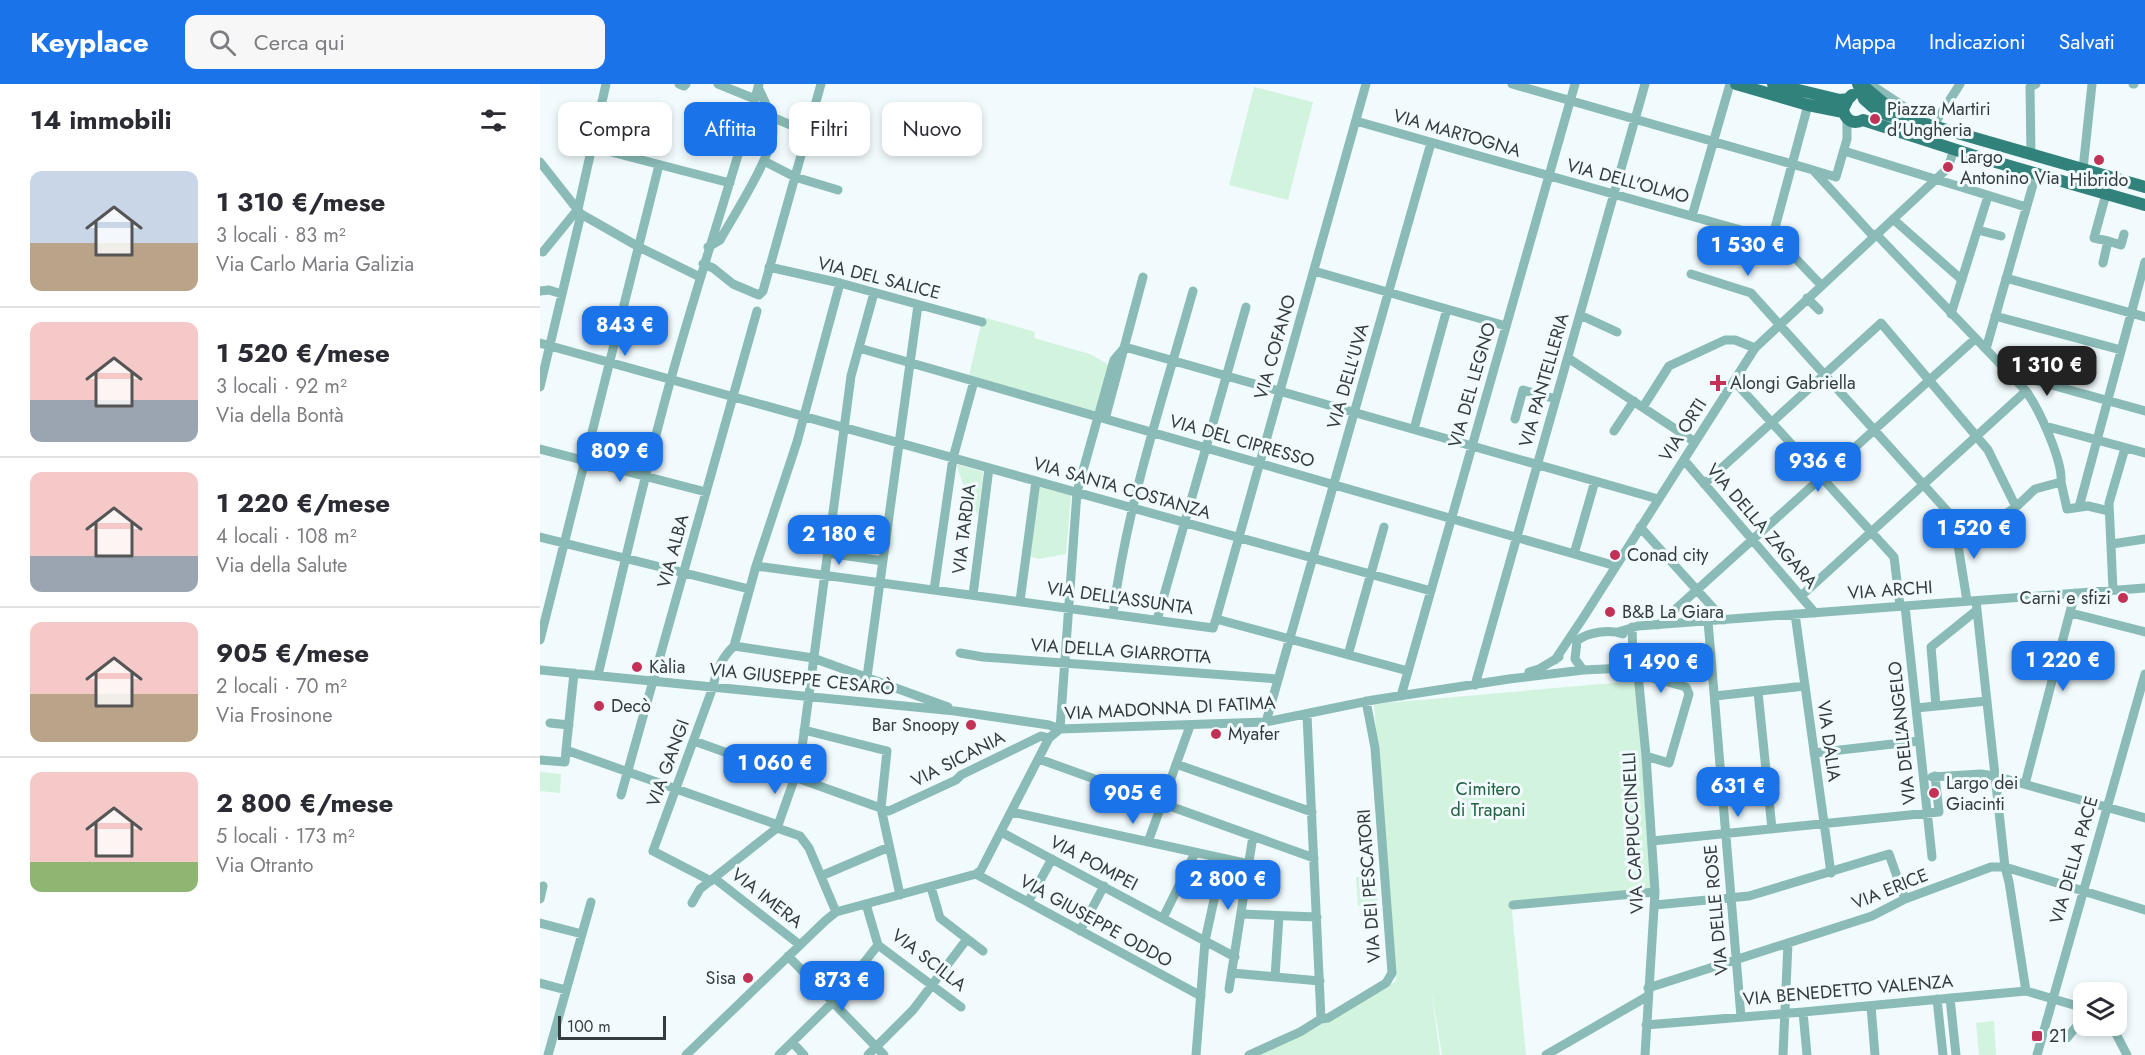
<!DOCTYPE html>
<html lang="it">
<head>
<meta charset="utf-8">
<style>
  :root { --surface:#fff; --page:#f7f7f7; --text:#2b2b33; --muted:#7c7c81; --line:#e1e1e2; --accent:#1a73e8 }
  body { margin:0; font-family:Jost,sans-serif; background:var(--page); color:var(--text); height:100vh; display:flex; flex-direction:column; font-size:22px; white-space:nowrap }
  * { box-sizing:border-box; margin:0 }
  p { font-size:20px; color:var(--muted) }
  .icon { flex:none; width:33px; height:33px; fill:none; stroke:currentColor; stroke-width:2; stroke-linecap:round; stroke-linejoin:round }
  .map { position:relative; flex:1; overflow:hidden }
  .sheet { display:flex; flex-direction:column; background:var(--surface); width:540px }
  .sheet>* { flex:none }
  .banner { position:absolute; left:18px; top:18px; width:570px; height:54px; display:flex; gap:12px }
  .fabs { position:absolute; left:1533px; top:898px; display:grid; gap:12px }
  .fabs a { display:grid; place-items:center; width:54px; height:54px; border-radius:12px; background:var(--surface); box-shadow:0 3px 9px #0003; font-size:30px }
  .scale { position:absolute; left:18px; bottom:15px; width:108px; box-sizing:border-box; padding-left:6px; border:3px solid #333c3f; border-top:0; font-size:16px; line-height:21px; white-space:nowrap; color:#333c3f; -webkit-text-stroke:4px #f1fafd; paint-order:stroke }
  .price { position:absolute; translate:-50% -51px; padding:0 14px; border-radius:12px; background:var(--accent); color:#fff; font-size:20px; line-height:39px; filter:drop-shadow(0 2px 3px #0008) }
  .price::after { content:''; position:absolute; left:50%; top:36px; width:18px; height:14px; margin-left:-9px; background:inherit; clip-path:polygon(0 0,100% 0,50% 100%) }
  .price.current { background:#222; color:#fff }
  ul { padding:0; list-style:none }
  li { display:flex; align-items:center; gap:18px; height:150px; padding:0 30px }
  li+li { border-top:2px solid var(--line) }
  li span { display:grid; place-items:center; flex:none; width:168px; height:120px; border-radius:12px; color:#555 }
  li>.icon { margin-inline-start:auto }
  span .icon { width:72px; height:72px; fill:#fffc; stroke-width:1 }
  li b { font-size:26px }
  h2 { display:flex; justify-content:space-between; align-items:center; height:72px; padding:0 30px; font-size:26px }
  .chip { padding:0 21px; border-radius:12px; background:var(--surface); box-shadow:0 3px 9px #0003; font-size:21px; line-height:54px }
  .chip.current { background:var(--accent); color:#fff }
  header { display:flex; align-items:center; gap:36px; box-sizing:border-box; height:84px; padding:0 30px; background:var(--accent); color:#fff }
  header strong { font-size:28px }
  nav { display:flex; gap:33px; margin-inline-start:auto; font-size:21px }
  .search { width:420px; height:54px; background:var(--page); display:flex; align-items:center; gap:15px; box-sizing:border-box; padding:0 21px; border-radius:12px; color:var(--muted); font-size:22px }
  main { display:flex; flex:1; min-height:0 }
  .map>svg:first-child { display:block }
  .green { fill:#d2f3de }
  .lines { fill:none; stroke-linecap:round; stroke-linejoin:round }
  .minor { stroke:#8abbb6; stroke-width:9 }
  .major { stroke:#32827c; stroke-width:12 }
  .poi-dot { fill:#c23256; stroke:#f1fafd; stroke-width:2 }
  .labels { text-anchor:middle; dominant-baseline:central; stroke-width:6; stroke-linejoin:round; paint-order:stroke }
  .poi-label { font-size:18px; fill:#333c3f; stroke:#f1fafd; text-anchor:start }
  .street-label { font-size:18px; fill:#333c3f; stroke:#f1fafd }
  .park-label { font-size:18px; fill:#216140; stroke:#f1fafd }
</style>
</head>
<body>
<header>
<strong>Keyplace</strong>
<div class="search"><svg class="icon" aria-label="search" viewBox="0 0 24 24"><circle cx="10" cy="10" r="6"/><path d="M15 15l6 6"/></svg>Cerca qui</div>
<nav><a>Mappa</a><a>Indicazioni</a><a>Salvati</a></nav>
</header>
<main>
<section class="sheet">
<h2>14 immobili<svg class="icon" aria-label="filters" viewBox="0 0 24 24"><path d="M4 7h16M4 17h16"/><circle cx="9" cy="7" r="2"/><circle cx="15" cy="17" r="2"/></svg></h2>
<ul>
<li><span style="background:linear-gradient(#c9d6e8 60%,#b9a48a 0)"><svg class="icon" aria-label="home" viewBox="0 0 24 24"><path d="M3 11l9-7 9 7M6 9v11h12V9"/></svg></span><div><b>1 310 €/mese</b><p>3 locali · 83 m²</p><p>Via Carlo Maria Galizia</p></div></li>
<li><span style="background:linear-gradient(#f6c9c9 65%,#9aa5b1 0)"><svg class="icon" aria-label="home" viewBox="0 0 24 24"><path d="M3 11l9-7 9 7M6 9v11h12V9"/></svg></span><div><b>1 520 €/mese</b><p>3 locali · 92 m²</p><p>Via della Bontà</p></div></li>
<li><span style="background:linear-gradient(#f6c9c9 70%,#9aa5b1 0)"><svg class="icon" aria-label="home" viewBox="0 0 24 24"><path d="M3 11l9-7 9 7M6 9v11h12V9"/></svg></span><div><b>1 220 €/mese</b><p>4 locali · 108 m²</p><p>Via della Salute</p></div></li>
<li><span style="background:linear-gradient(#f6c9c9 60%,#b9a48a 0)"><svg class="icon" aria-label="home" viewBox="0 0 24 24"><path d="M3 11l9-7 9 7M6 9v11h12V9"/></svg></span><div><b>905 €/mese</b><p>2 locali · 70 m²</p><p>Via Frosinone</p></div></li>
<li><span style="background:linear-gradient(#f6c9c9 75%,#8fb573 0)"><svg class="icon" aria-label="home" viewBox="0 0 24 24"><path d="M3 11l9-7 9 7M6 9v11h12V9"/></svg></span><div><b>2 800 €/mese</b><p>5 locali · 173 m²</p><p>Via Otranto</p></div></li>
</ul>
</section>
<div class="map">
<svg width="1605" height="971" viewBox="0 0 1605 971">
  <rect width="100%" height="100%" fill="#f1fafd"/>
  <path class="green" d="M714 3 773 18 748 116 689 101Z
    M443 233 495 248 494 254 550 270 569 281 555 327 429 291Z
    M416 380 443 388 438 431 426 408Z
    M499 403 531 411 526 470 499 475 489 472Z
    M1096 597 1112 806 971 817 986 971H902L891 904 900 971H718L760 952 856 897 834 620Z
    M0 688 21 690 20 709 0 707Z
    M836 792 838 821 818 822 816 793Z
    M1454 937 1456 971H1439L1436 939Z"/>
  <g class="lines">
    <path class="minor" d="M139 0 144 2 146 0
      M178 0 215 15
      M972 0 1273 86 1334 153
      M1330 0 1393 42 1420 0
      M1593 0H1594
      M232 33 267 48
      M816 37 1239 157 1281 201
      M52 63 190 99
      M1304 67 1486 123
      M1491 71 1490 3 1496 0
      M224 77 255 93 298 106
      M0 78 41 130 99 163 160 193
      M1543 85 1552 0
      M1276 87 1296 93 1307 55V35
      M38 125 66 0
      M1152 132 1190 0
      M1353 135 1422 196
      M1438 146 1461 152
      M1336 150 1486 307C1499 325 1523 377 1521 398
      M1232 155 1268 21
      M1568 157 1581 161 1584 150
      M168 163 180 156C193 133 233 70 233 47 233 31 224 17 218 3
      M3 168 38 125
      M1563 179 1568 157 1554 154 1566 110
      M163 180 173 184 193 200 219 211 223 207 281 0
      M229 183 300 199 442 238
      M774 187 966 242
      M1151 190 1211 209 1417 438 1418 461 1427 517
      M1466 194 1605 233
      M0 207 9 206 22 210
      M1267 214 1279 226
      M1411 230 1448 112
      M1040 231 1077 248
      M1455 232 1581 266
      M0 259 891 507
      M585 263 1118 415
      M319 264 1076 482
      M1446 265 1496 90
      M1028 274 1155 358
      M1472 290 1605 327
      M1194 297 1354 473 1360 522
      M0 303 41 130
      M1103 323 1129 282 1185 256H1195L1215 264
      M565 335 603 193
      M975 335 983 306 1016 315
      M1505 342 1605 369
      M874 345 907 225
      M1074 347 1094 317
      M0 365 166 408
      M1144 376 1275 529
      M1164 400 1341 239 1448 366 1476 423
      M1539 423 1605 178
      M1100 443 1184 536
      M0 453 209 505
      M1572 460 1605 455
      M1418 461 1476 423 1495 405 1521 398 1527 425 1548 422 1569 427
      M287 469 343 477
      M1034 470 1055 397
      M216 482 673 544 676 535 868 587
      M394 506 413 374 434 297
      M1573 506 1569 419 1585 364
      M433 511 449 384
      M1261 512 1486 307
      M480 517 496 397
      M1436 517 1465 783 1469 798 1486 907
      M1365 522 1392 773
      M1531 529 1605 548
      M573 530C587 420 623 314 653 207
      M1255 530 1291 789
      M676 535 826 0
      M617 536 706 223
      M1168 537 1201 933
      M1118 541 1435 255
      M1078 548 1098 542 1605 504
      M0 556 119 81
      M194 562 216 482 257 358 300 199
      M194 562 273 574 408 623
      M420 569 443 573 738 595
      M808 571 844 443
      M1015 576 1043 534 1215 264 1408 84 1414 65
      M1094 585 1098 590 1146 603 1149 610 1129 679 1106 672
      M0 586 415 627 509 641 520 645
      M1043 586 1035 575 1037 557C1047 548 1070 545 1083 550
      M989 588 999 585 1019 573
      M34 589 26 666 238 741
      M1098 590 1106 672 1115 808 1105 971
      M58 591C82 491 104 391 132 291 159 194 191 98 219 0
      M327 593 378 221
      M935 601 1105 0
      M1218 608 1232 745
      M861 612 1035 0
      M1175 612 1265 602
      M1396 622 1391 563 1437 526
      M1376 624 1447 617
      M767 631 781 935
      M726 638 891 59
      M10 639 29 641
      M520 645 537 408 574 276 585 263
      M264 646 347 667 341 724 360 811
      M154 657 349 727 416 696 421 691 501 652 509 654
      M1274 669 1379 657
      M499 675 774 774
      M0 676 25 678 26 666
      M636 680 772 728
      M1392 693 1441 690 1455 692 1605 734
      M1485 700 1535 509
      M81 711 217 227
      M472 728 709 780
      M237 744 260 752 269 764 296 828
      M461 748 695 873
      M1112 757 1399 728 1395 692
      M608 758 650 642
      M436 790 661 912
      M281 792 349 763
      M174 794 260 861
      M171 797 113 767 173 603C176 587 182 573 194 562
      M391 803 400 834 443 867
      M0 815 3 802
      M488 818 512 775
      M152 819 160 805 237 744 260 679 311 292 334 209
      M326 820 338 861 421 923
      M973 821 1115 808
      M1115 821 1209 812 1349 770 1365 815
      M701 830 777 833
      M623 834 655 769
      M0 839 42 850
      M540 847 564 802
      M248 872 344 971
      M692 889 780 897
      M735 893 739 832
      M0 899 26 906
      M1108 904 1332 832 1365 815 1451 783H1465L1605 826
      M689 905 713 752
      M1410 914 1416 971
      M1397 915 1403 971
      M1331 922 1335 971
      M1263 928 1267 971
      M1106 941 1263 928 1486 907 1544 924
      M1572 942 1587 971
      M1527 954 1544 933
      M252 958 264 971
      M8 971 51 818
      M146 971 285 837 296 828 436 790 441 786 509 654 520 645 726 638 833 616 969 595 1043 586 1087 584 1093 575 1092 543
      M239 971 293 918 338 861
      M328 971 373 926 427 855
      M656 971 665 857 683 775
      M709 971 760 948 781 935 788 934 846 899 852 889 835 664 826 617
      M1006 971 1108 912
      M1243 971 1248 859
      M1497 971 1605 590"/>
    <path class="major" d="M1196 0 1268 21 1303 28
      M1233 0 1300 16 1308 15 1312 11
      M1318 0 1324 15 1333 23 1347 31 1393 42 1605 103
      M1321 0 1354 28
      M1308 15 1303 25C1305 36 1313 41 1323 36L1435 72 1605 121"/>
  </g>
  <g class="poi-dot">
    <circle cx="1335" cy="35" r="6"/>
    <circle cx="1559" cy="76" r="6"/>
    <circle cx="1408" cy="83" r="6"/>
    <path d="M1175 290h6v6h6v6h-6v6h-6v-6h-6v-6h6z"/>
    <circle cx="1075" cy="471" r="6"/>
    <circle cx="1583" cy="514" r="6"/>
    <circle cx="1070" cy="528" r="6"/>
    <circle cx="97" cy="583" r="6"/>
    <circle cx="59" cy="622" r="6"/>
    <circle cx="431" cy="641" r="6"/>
    <circle cx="676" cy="650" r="6"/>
    <circle cx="1394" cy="709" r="6"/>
    <circle cx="208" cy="894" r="6"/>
    <rect x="1491" y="946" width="12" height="12" rx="3"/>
  </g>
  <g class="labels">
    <g class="poi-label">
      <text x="1347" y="25">Piazza Martiri<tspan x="1347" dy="21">d'Ungheria</tspan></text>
      <text x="1420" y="73">Largo<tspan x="1420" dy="21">Antonino Via</tspan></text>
      <text x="1559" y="96" text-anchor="middle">Hibrido</text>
      <text x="1190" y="299">Alongi Gabriella</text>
      <text x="1087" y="471">Conad city</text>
      <text x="1571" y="514" text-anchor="end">Carni e sfizi</text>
      <text x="1082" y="528">B&amp;B La Giara</text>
      <text x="109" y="583">Kàlia</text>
      <text x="71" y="622">Decò</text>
      <text x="419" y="641" text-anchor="end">Bar Snoopy</text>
      <text x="688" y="650">Myafer</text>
      <text x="1406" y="699">Largo dei<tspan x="1406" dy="21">Giacinti</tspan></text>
      <text x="196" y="894" text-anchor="end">Sisa</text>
      <text x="1509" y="952">21</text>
    </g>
    <g class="street-label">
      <text transform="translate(917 49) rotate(16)">VIA MARTOGNA</text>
      <text transform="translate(1088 97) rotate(15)">VIA DELL'OLMO</text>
      <text transform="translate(339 194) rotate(14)">VIA DEL SALICE</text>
      <text transform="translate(735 263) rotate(-74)">VIA COFANO</text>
      <text transform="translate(808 292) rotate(-74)">VIA DELL'UVA</text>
      <text transform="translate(1004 296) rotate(-74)">VIA PANTELLERIA</text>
      <text transform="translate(932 301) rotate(-74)">VIA DEL LEGNO</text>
      <text transform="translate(1143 346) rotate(-57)">VIA ORTI</text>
      <text transform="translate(702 357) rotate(16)">VIA DEL CIPRESSO</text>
      <text transform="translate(582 404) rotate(16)">VIA SANTA COSTANZA</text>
      <text transform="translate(1222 442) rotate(49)">VIA DELLA ZAGARA</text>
      <text transform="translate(424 445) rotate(-83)">VIA TARDIA</text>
      <text transform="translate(133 467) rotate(-75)">VIA ALBA</text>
      <text transform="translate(1350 506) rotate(-4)">VIA ARCHI</text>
      <text transform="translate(580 514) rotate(8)">VIA DELL'ASSUNTA</text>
      <text transform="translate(581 567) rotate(4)">VIA DELLA GIARROTTA</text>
      <text transform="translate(262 595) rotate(6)">VIA GIUSEPPE CESARÒ</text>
      <text transform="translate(630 624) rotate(-3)">VIA MADONNA DI FATIMA</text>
      <text transform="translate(1362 649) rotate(-96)">VIA DELL'ANGELO</text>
      <text transform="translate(1289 657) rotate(82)">VIA DALIA</text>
      <text transform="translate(418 675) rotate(-27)">VIA SICANIA</text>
      <text transform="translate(128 679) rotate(-70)">VIA GANGI</text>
      <text transform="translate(1093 749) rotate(-93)">VIA CAPPUCCINELLI</text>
      <text transform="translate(1534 776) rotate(-74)">VIA DELLA PACE</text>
      <text transform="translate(554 779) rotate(28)">VIA POMPEI</text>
      <text transform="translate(829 802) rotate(-94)">VIA DEI PESCATORI</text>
      <text transform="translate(1350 805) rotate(-22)">VIA ERICE</text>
      <text transform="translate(227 814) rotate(38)">VIA IMERA</text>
      <text transform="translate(1176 826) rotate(-95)">VIA DELLE ROSE</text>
      <text transform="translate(556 837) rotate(29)">VIA GIUSEPPE ODDO</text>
      <text transform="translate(389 876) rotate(38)">VIA SCILLA</text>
      <text transform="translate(1308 906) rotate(-5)">VIA BENEDETTO VALENZA</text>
    </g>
    <g class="park-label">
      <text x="948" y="705">Cimitero<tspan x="948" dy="21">di Trapani</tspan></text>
    </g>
  </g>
</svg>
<div class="fabs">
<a><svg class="icon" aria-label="layers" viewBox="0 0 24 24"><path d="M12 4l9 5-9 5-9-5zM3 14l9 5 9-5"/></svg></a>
</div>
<div class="scale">100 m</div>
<b class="price" style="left:1208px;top:193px">1 530 €</b>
<b class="price" style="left:85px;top:273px">843 €</b>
<b class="price current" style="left:1507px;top:313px">1 310 €</b>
<b class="price" style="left:80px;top:399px">809 €</b>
<b class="price" style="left:1278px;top:409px">936 €</b>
<b class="price" style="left:1434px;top:476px">1 520 €</b>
<b class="price" style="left:299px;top:482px">2 180 €</b>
<b class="price" style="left:1523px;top:608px">1 220 €</b>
<b class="price" style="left:1121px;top:610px">1 490 €</b>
<b class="price" style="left:235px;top:711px">1 060 €</b>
<b class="price" style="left:1198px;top:734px">631 €</b>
<b class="price" style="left:593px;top:741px">905 €</b>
<b class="price" style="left:688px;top:827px">2 800 €</b>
<b class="price" style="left:302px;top:928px">873 €</b>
<div class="banner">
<a class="chip">Compra</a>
<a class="chip current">Affitta</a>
<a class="chip">Filtri</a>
<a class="chip">Nuovo</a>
</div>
</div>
</main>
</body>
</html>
